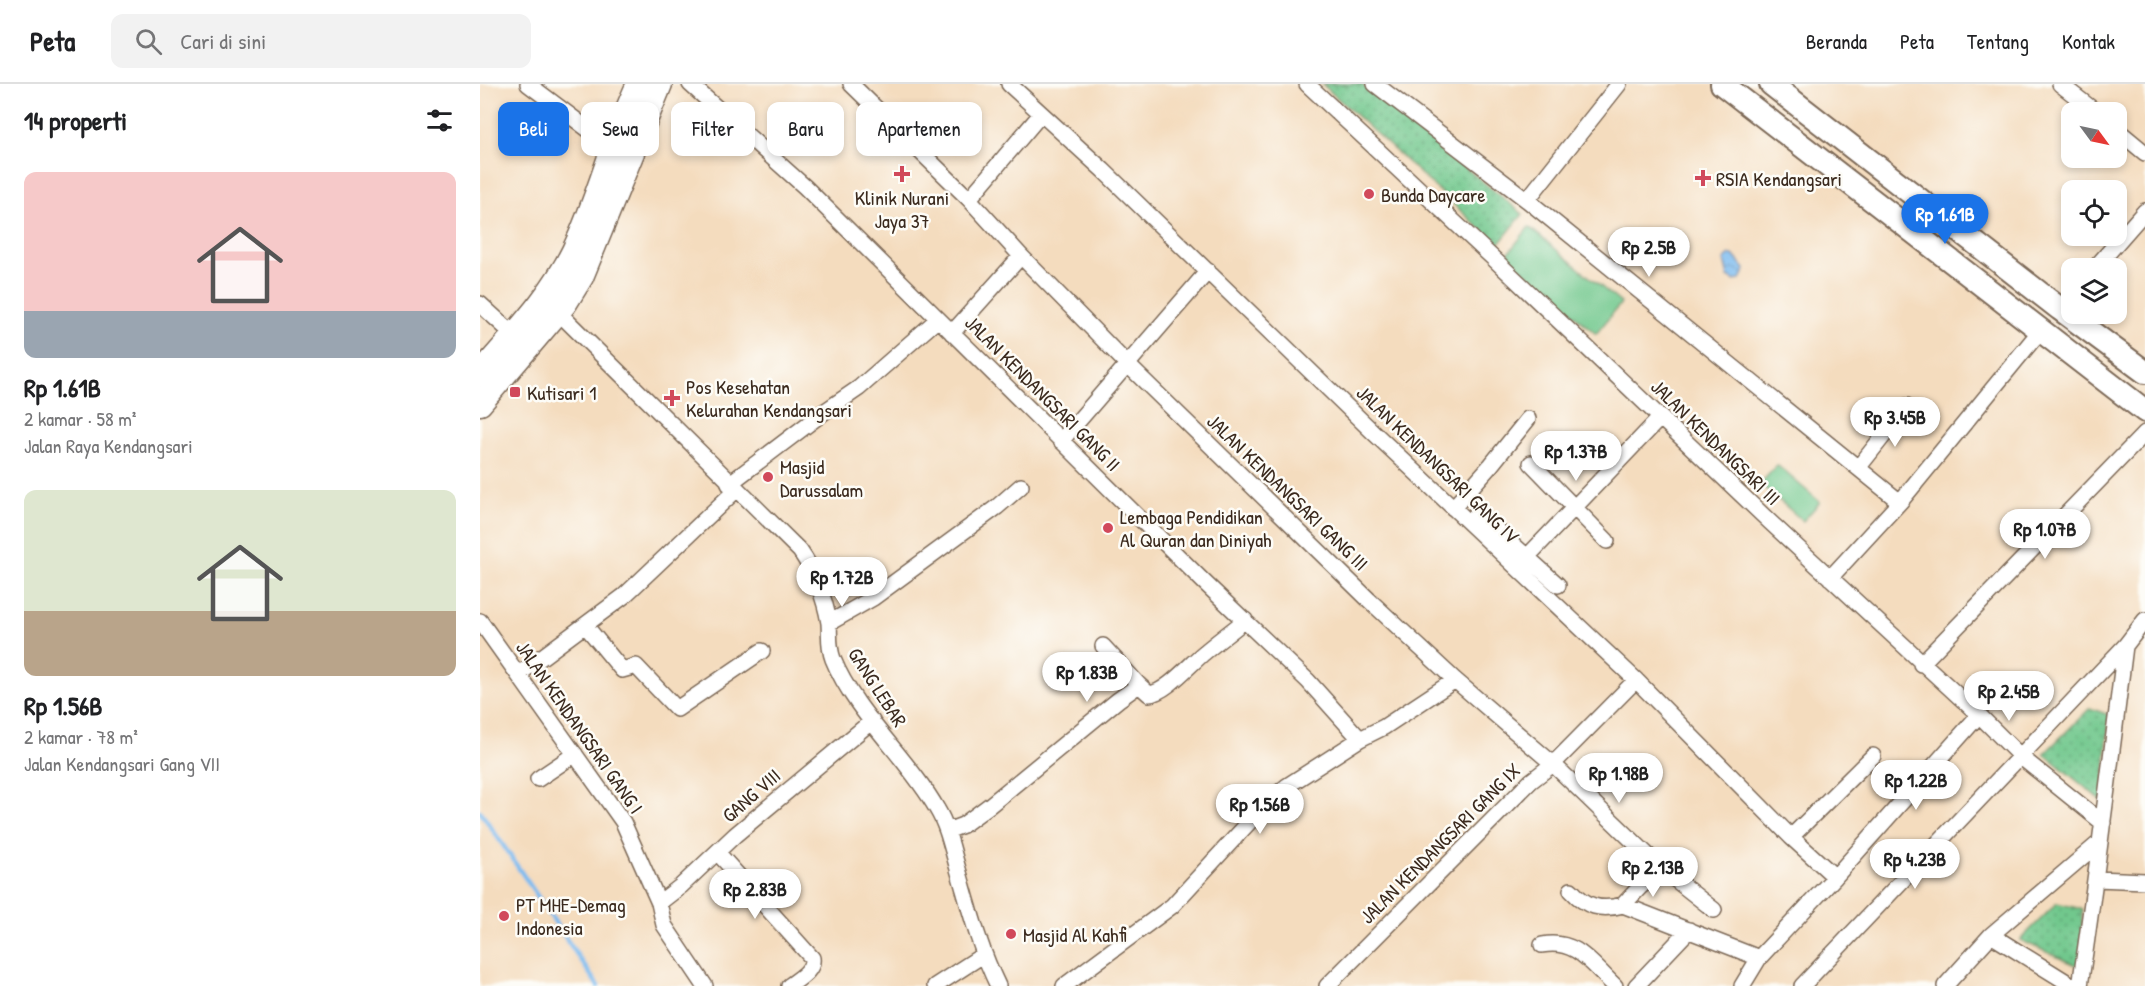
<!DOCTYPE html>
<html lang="id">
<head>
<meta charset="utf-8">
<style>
  :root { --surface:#fff; --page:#f2f2f2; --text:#202124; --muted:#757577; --line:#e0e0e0; --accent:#1a73e8 }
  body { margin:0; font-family:"Patrick Hand",sans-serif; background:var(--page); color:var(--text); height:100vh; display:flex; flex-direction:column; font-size:22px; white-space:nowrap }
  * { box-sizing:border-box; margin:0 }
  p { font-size:20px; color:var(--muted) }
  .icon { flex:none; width:33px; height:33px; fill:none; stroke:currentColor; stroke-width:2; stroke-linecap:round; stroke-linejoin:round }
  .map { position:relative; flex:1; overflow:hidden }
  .sheet { display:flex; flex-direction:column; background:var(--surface); width:480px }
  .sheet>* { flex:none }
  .hud { position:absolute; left:18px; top:18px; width:570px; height:54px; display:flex; gap:12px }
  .needle { width:39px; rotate:123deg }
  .fabs { position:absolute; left:1581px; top:18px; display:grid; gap:12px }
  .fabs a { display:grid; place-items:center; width:66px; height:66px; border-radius:12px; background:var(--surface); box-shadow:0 3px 9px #0003; font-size:30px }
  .price { position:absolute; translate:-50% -51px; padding:0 14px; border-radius:21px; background:#fff; color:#222; font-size:20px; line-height:39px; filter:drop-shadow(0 2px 3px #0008) }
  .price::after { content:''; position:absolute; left:50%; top:36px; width:18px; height:14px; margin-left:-9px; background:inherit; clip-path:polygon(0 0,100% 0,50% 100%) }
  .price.on { background:var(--accent); color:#fff }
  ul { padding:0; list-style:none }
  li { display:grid; align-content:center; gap:12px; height:318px; padding:0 24px }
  li span { display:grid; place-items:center; height:186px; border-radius:12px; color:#555 }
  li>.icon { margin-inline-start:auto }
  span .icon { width:108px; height:108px; fill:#fffc; stroke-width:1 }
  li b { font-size:26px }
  h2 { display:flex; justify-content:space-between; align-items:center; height:72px; padding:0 24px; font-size:26px }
  .tag { padding:0 21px; border-radius:12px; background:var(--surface); box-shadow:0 3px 9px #0003; font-size:21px; line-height:54px }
  .tag.on { background:var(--accent); color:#fff }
  header { display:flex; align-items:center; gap:36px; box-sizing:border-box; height:84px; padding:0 30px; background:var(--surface); border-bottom:2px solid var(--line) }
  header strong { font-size:28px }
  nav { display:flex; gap:33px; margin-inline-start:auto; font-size:21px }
  .search { width:420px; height:54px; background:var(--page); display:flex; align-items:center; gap:15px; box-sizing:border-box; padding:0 21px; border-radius:12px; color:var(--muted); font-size:22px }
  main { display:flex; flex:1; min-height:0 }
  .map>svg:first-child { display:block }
  .grass { fill:url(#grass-dots); stroke:#567956; stroke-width:1.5 }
  .pitch { fill:#71c88d; stroke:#567956; stroke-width:1.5 }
  .water { fill:url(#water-waves); stroke:#5c7287; stroke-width:1.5 }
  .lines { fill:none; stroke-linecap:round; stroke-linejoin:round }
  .stream { stroke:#7cbbf0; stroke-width:4.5 }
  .street-casing { stroke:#7c6856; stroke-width:18 }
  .secondary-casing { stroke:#7c6856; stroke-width:26 }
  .primary-casing { stroke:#7c6856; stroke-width:27 }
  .street { stroke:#fff; stroke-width:15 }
  .secondary { stroke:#fff; stroke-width:22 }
  .primary { stroke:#fff; stroke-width:24 }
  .poi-dot { fill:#d1495b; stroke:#fdfcf7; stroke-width:2 }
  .labels { text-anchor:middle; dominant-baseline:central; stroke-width:5; stroke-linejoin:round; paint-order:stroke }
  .poi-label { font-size:20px; fill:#3b2a1e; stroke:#fdfcf7; text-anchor:start }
  .street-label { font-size:20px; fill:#3b2a1e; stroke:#fdfcf7 }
</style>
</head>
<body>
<header>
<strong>Peta</strong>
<div class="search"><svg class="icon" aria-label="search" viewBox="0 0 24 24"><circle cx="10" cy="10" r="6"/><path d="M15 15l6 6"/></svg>Cari di sini</div>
<nav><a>Beranda</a><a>Peta</a><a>Tentang</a><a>Kontak</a></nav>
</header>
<main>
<section class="sheet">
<h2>14 properti<svg class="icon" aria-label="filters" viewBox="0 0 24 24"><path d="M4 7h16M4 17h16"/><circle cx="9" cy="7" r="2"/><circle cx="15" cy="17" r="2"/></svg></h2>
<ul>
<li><span style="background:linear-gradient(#f6c9c9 75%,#9aa5b1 0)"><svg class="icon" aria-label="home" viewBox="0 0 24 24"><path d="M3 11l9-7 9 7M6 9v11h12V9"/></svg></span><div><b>Rp 1.61B</b><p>2 kamar · 58 m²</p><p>Jalan Raya Kendangsari</p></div></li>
<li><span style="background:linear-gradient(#dfe7d0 65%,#b9a48a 0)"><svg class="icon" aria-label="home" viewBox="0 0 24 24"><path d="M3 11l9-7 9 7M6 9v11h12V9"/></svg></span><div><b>Rp 1.56B</b><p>2 kamar · 78 m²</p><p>Jalan Kendangsari Gang VII</p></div></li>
</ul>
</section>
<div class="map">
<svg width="1665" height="902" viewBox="0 0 1665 902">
  <defs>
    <pattern id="grass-dots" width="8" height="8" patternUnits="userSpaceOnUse" patternTransform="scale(1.5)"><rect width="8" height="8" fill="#71c88d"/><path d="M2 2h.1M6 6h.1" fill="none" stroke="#5ea373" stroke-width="1.8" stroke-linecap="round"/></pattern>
    <pattern id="water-waves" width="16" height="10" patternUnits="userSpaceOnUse" patternTransform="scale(1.5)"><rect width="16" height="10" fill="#7cbbf0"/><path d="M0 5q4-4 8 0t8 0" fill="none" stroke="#6798c2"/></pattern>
  </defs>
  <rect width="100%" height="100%" fill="#fdfcf7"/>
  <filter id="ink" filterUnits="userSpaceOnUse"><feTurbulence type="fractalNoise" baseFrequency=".0167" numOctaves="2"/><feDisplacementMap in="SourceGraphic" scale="12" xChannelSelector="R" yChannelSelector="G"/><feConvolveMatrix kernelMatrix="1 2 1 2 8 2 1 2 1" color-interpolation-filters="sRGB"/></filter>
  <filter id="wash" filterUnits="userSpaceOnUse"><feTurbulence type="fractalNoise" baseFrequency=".008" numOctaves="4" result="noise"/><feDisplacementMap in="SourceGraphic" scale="24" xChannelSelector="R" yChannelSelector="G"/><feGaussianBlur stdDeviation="1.35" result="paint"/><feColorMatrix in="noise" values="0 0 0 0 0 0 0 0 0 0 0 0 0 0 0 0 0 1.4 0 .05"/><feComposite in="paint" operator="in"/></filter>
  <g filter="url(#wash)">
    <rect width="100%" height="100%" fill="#f4dcbe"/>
    <path class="grass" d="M842 0H881L1043 130 1018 161Z
      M1610 624 1629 631 1623 718 1564 670Z
      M1577 819 1602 825V884L1540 856Z"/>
    <path class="pitch" d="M1049 143 1141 219 1116 250 1026 172Z
      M1297 381 1340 418 1323 437 1280 400Z"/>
    <path class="water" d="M1250 171H1253L1265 185C1264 192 1262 195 1255 197L1248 193 1244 176Z"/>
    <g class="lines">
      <path class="stream" d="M0 727 118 902"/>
    </g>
  </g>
  <g filter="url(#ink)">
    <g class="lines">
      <g class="street-casing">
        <path id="street" d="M48 0 133 64
          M210 0 325 103 725 499 828 597 880 655
          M371 0 489 115 541 172 648 281 889 516 975 596 1073 680 1182 785 1234 826
          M529 0 623 86 893 348 1156 596 1311 753 1355 793
          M827 0 1015 176 1290 438 1499 631 1541 673 1623 739
          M895 0 1047 116 1420 418
          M1580 0 1616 28
          M1636 45 1665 69
          M489 115 561 30
          M1047 116 1139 0
          M1615 184 1665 127
          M0 220 34 251
          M1580 225 1592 212
          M78 228 320 467C334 487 345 514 349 539 350 551 348 562 353 575 374 628 428 674 457 725 468 743 472 765 478 785 490 826 499 863 518 902
          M472 249 541 172
          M581 357 728 187
          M1051 379 1127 457
          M1378 384 1427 322
          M249 400 344 328 379 304 458 235
          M973 424 1011 381 1048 335
          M997 428 1078 501
          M1046 474 1180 334
          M1350 494 1420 418 1560 247
          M0 537 143 738 179 819 184 841 225 902
          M349 539 393 514 517 423 541 402
          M105 541 142 586 156 582 197 625 282 567
          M623 562 659 601
          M1441 580 1665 349
          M39 590 144 512 256 406
          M58 695 95 670
          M467 747 483 741 510 721 638 616 659 601 669 610C686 609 711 579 725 568 738 557 752 547 765 536
          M1311 753 1393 672
          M237 768 332 874C334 887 318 895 309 902
          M1617 795 1665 797
          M1091 806C1106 823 1121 827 1143 821L1279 874 1355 793 1499 631
          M179 819 201 802 255 751 392 637
          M1143 821 1160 803 1182 785
          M1511 851 1593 902
          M1062 861C1097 854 1112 881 1135 902
          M455 902 503 871
          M584 902 692 822 785 721 807 702 880 655 904 643 975 596
          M847 902 1051 697 1073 680 1156 596
          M1156 902 1209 846
          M1262 902 1279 874
          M1322 902 1645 562 1665 536
          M1465 902 1511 851 1620 758
          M1600 902C1617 789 1631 675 1645 562"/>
      </g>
      <g class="secondary-casing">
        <path id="secondary" d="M1242 0 1665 327
          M1291 0 1580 225 1665 288"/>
      </g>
      <g class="primary-casing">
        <path id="primary" d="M0 291C34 251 71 214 94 167 120 113 133 54 159 0
          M0 319 85 219 101 193 180 0"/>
      </g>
      <use href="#street" class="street"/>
      <use href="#secondary" class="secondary"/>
      <use href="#primary" class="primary"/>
    </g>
  </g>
  <g class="poi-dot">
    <path d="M419 81h6v6h6v6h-6v6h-6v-6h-6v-6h6z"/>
    <path d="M1220 85h6v6h6v6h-6v6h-6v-6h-6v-6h6z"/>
    <circle cx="889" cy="110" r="6"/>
    <rect x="29" y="302" width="12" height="12" rx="3"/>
    <path d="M189 305h6v6h6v6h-6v6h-6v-6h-6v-6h6z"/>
    <circle cx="288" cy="393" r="6"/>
    <circle cx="628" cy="444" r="6"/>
    <circle cx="24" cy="832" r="6"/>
    <circle cx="531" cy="850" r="6"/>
  </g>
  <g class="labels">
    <g class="poi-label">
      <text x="1236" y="94">RSIA Kendangsari</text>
      <text x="901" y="110">Bunda Daycare</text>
      <text x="422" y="113" text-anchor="middle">Klinik Nurani<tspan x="422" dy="23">Jaya 37</tspan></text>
      <text x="206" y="302">Pos Kesehatan<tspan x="206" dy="23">Kelurahan Kendangsari</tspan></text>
      <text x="47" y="308">Kutisari 1</text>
      <text x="300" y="382">Masjid<tspan x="300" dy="23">Darussalam</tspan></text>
      <text x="640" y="432">Lembaga Pendidikan<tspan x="640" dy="23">Al Quran dan Diniyah</tspan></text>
      <text x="36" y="820">PT MHE-Demag<tspan x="36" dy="23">Indonesia</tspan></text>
      <text x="543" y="850">Masjid Al Kahfi</text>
    </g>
    <g class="street-label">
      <text transform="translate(563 309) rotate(45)">JALAN KENDANGSARI GANG II</text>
      <text transform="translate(1236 358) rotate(44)">JALAN KENDANGSARI III</text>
      <text transform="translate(958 380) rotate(44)">JALAN KENDANGSARI GANG IV</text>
      <text transform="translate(808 408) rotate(44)">JALAN KENDANGSARI GANG III</text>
      <text transform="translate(398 603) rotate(57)">GANG LEBAR</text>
      <text transform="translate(100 643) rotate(55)">JALAN KENDANGSARI GANG I</text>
      <text transform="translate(271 711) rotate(-41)">GANG VIII</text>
      <text transform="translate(960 759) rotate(-45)">JALAN KENDANGSARI GANG IX</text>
    </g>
  </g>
</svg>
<div class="fabs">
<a><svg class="needle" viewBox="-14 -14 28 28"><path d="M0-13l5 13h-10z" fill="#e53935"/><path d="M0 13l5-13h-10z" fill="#757577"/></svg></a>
<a><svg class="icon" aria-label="locate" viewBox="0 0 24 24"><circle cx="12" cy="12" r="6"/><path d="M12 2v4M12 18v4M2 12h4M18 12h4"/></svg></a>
<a><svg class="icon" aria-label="layers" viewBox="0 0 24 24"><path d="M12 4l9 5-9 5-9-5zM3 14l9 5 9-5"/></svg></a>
</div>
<b class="price on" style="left:1465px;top:161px">Rp 1.61B</b>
<b class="price" style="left:1169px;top:194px">Rp 2.5B</b>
<b class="price" style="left:1415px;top:364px">Rp 3.45B</b>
<b class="price" style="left:1096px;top:398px">Rp 1.37B</b>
<b class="price" style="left:1565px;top:476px">Rp 1.07B</b>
<b class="price" style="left:362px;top:524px">Rp 1.72B</b>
<b class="price" style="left:607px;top:619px">Rp 1.83B</b>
<b class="price" style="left:1529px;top:638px">Rp 2.45B</b>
<b class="price" style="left:1139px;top:720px">Rp 1.98B</b>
<b class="price" style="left:1436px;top:727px">Rp 1.22B</b>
<b class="price" style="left:780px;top:751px">Rp 1.56B</b>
<b class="price" style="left:1435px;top:806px">Rp 4.23B</b>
<b class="price" style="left:1173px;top:814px">Rp 2.13B</b>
<b class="price" style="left:275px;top:836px">Rp 2.83B</b>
<div class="hud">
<a class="tag on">Beli</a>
<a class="tag">Sewa</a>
<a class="tag">Filter</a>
<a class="tag">Baru</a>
<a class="tag">Apartemen</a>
</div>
</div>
</main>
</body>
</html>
